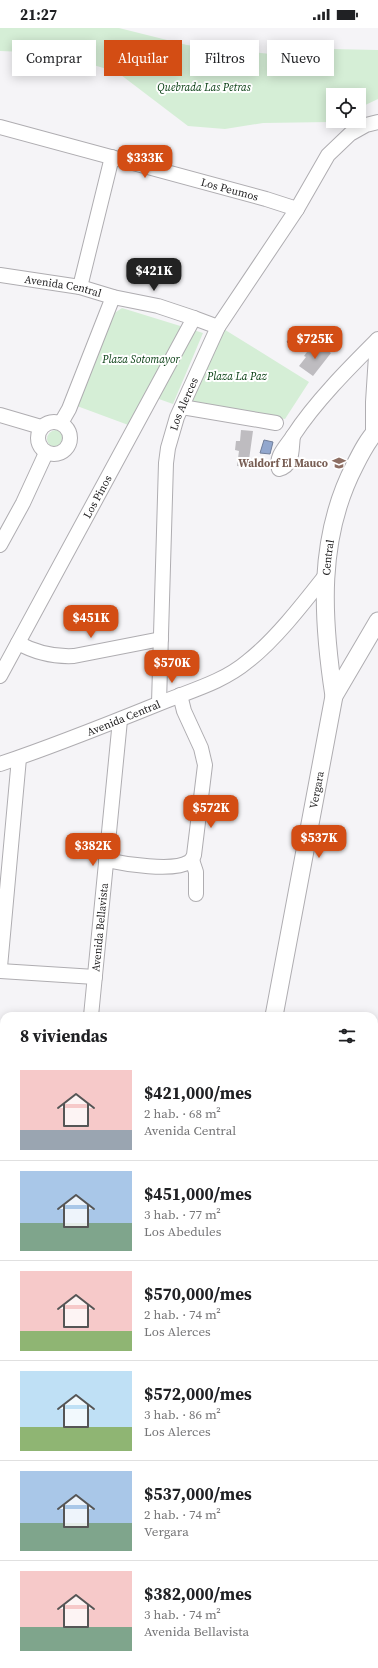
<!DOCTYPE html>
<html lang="es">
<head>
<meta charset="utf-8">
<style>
  :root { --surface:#fff; --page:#f2f2f2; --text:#202124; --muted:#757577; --line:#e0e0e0; --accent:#d34d14 }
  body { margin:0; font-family:"Source Serif 4",serif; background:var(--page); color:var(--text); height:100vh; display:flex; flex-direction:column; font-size:15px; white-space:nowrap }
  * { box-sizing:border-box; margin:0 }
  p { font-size:13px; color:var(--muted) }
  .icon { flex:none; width:22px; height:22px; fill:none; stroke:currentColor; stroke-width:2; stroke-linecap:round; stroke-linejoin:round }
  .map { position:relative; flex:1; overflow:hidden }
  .panel { position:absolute; left:0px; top:984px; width:378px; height:656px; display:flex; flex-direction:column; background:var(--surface); border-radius:12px 12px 0 0; box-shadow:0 2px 10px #0003 }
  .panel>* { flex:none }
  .top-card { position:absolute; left:12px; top:12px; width:354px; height:36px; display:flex; gap:8px }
  .fabs { position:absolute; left:326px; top:60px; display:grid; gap:8px }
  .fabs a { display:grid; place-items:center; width:40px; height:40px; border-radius:0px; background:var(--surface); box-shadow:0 2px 10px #0003; font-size:20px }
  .price { position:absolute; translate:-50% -34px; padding:0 9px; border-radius:8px; background:var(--accent); color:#fff; font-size:13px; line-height:26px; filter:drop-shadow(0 1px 2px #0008) }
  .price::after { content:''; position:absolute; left:50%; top:24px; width:12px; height:9px; margin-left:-6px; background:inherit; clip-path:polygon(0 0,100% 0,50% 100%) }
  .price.on { background:#222; color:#fff }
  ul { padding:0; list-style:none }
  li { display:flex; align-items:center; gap:12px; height:100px; padding:0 20px }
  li+li { border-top:1px solid var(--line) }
  li span { display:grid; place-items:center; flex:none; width:112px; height:80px; border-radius:0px; color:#555 }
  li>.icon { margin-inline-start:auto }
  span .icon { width:48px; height:48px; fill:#fffc; stroke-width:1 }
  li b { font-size:17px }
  h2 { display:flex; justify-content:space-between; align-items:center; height:48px; padding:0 20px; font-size:17px }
  .pill { padding:0 14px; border-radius:0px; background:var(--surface); box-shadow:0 2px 10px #0003; font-size:14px; line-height:36px }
  .pill.on { background:var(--accent); color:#fff }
  .status { display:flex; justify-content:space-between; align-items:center; height:28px; padding:0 20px; background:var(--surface); direction:ltr }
  .status svg { height:11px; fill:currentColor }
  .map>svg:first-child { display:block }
  .green { fill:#d5eed6 }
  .water { fill:#92a7ce; stroke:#717f9b }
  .building { fill:#bebcc0 }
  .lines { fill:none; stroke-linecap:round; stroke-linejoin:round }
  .minor-casing { stroke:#afadb1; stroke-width:16 }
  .tertiary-casing { stroke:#afadb1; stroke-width:19 }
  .secondary-casing { stroke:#afadb1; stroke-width:22 }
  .minor { stroke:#fff; stroke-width:14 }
  .tertiary { stroke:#fff; stroke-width:17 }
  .secondary { stroke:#fff; stroke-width:20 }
  .labels { text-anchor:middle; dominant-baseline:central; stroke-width:4; stroke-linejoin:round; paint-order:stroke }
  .park-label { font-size:11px; font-style:italic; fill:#00390c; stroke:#fff }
  .street-label { font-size:11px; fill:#242324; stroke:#fff }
  .education-label { font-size:11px; font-weight:bold; fill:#785e54; stroke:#fff; text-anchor:end }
</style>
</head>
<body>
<div class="status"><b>21:27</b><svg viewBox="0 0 49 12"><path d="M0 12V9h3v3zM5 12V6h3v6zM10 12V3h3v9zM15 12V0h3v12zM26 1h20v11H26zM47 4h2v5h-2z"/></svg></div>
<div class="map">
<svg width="378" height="1640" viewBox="0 0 378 1640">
  <rect width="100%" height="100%" fill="#f5f4f7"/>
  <path class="green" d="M0 0H119L187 17 289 28 331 21 378 22V71L359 80V67H333V92L330 94 263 95 225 101 188 98 117 44 53 25 0 23Z
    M122 280 203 305 173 376 156 370 131 398 77 378 113 286Z
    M222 300 309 354 285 391 189 373Z
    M47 411a9 9 0 1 1 18 0a9 9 0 1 1-18 0Z
    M374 1044H378V1249L374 1245Z"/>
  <path class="water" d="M296 302 303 306 294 319 287 314Z
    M264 412 273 414 270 426 260 425Z"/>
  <path class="building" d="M321 318 331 325 313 348 299 338 306 329 304 328 310 320 316 324Z
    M241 402 253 403 248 439 237 438 239 423 235 422 236 413H240Z
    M378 1390V1426L374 1431V1394Z
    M277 1636H301V1640H277Z"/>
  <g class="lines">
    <g class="minor-casing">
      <g id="minor">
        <path id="s1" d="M0 99 266 171 297 181"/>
        <path id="s2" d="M0 247 80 259 113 269 158 278 194 290 218 299"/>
        <path d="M80 259 112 129"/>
        <path d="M182 379 276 395"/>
        <path d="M0 387 41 399"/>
        <circle cx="54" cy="410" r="16"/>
        <path d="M61 395 69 381 113 269"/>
        <path d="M373 406V374L377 312"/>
        <path d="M293 408C315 374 349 340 378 311"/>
        <path d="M293 408C291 421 294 437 279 441 275 428 286 419 293 408Z"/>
        <path d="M0 517 23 475 46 425"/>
        <path d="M18 615C36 625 53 629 74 628L161 611"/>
        <path id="s3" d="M0 648 194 290"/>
        <path id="s4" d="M159 675 166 435 168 420 177 389 218 299 297 181 328 127 350 106 366 97 378 94"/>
        <path id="s5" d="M0 736C54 718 106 697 158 676 189 663 222 655 248 633 275 612 303 576 325 548"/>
        <path d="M106 832C124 836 174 844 189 834 192 832 193 830 194 827L205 737 201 720 184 683 180 667"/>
        <path d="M192 832 196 844V866"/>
        <path d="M0 939 19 730"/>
        <path d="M0 943 95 949"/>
        <path id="s6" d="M91 988 120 692"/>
        <path d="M0 1138 4 1136"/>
        <path d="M0 1338 4 1346"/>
        <path d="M374 1355 378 1351"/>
        <path d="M99 1636V1640"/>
        <path d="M125 1636V1640"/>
        <path d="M37 1640 44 1636"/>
      </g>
    </g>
    <g class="tertiary-casing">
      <g id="tertiary">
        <path id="s7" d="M334 668C322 590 317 510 355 437 361 425 368 411 378 401"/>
        <path id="s8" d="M274 988 334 668 378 593"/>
        <path d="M0 1415 4 1413"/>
        <path d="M0 1504 4 1513"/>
        <path d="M65 1636 68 1640"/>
      </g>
    </g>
    <g class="secondary-casing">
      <path id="secondary" d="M374 1506 378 1495
        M352 1640 353 1636"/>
    </g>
    <use href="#minor" class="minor"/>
    <use href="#tertiary" class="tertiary"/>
    <use href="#secondary" class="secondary"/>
  </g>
  <defs>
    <g id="school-bare" transform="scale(1.08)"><path d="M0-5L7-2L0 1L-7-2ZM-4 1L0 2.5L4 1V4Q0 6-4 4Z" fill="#8d6e63" stroke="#fff" stroke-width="2.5" paint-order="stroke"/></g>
  </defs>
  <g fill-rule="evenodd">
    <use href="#school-bare" x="339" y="435"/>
  </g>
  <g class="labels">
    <g class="park-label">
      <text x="204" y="59">Quebrada Las Petras</text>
      <text x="141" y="331">Plaza Sotomayor</text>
      <text x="237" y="348">Plaza La Paz</text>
    </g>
    <g class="street-label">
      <text stroke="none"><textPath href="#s1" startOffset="238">Los Peumos</textPath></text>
      <text stroke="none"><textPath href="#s2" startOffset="64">Avenida Central</textPath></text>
      <text stroke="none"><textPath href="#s4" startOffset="302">Los Alerces</textPath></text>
      <text stroke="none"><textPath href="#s3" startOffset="204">Los Pinos</textPath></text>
      <text stroke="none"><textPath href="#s7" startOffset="139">Central</textPath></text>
      <text stroke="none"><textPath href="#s5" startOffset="132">Avenida Central</textPath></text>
      <text stroke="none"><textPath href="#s8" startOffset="230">Vergara</textPath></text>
      <text stroke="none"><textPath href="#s6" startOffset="89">Avenida Bellavista</textPath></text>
    </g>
    <g class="education-label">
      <text x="328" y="435">Waldorf El Mauco</text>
    </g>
  </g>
</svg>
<div class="fabs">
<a><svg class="icon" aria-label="locate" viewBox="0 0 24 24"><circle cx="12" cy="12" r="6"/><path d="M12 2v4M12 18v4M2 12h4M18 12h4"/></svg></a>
</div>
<b class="price" style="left:145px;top:151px">$333K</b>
<b class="price on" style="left:154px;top:264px">$421K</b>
<b class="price" style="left:315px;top:332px">$725K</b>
<b class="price" style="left:91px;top:611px">$451K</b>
<b class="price" style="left:172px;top:656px">$570K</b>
<b class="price" style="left:211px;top:801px">$572K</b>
<b class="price" style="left:319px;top:831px">$537K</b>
<b class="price" style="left:93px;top:839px">$382K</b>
<div class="top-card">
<a class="pill">Comprar</a>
<a class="pill on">Alquilar</a>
<a class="pill">Filtros</a>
<a class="pill">Nuevo</a>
</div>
<section class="panel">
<h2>8 viviendas<svg class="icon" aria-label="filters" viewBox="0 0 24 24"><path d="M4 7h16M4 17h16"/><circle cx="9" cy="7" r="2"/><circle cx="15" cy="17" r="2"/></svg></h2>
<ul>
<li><span style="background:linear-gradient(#f6c9c9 75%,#9aa5b1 0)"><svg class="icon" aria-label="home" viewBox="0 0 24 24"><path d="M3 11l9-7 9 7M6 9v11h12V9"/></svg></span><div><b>$421,000/mes</b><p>2 hab. · 68 m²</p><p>Avenida Central</p></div></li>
<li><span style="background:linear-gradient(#a9c7e8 65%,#7fa58c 0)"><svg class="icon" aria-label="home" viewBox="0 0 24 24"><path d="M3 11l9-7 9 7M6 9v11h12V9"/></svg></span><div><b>$451,000/mes</b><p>3 hab. · 77 m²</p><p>Los Abedules</p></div></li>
<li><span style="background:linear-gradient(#f6c9c9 75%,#8fb573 0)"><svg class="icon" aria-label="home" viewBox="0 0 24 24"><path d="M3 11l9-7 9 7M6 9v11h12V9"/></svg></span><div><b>$570,000/mes</b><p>2 hab. · 74 m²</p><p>Los Alerces</p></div></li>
<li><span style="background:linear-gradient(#bfe0f5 70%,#8fb573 0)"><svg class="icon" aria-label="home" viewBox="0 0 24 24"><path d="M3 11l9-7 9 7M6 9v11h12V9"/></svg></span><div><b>$572,000/mes</b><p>3 hab. · 86 m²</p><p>Los Alerces</p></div></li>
<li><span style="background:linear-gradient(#a9c7e8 65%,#7fa58c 0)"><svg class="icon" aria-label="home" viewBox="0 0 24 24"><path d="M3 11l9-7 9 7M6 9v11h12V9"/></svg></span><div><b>$537,000/mes</b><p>2 hab. · 74 m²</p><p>Vergara</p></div></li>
<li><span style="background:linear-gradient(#f6c9c9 70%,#7fa58c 0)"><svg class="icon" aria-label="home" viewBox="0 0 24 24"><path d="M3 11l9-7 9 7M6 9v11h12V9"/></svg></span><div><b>$382,000/mes</b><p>3 hab. · 74 m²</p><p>Avenida Bellavista</p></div></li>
</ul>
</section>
</div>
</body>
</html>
